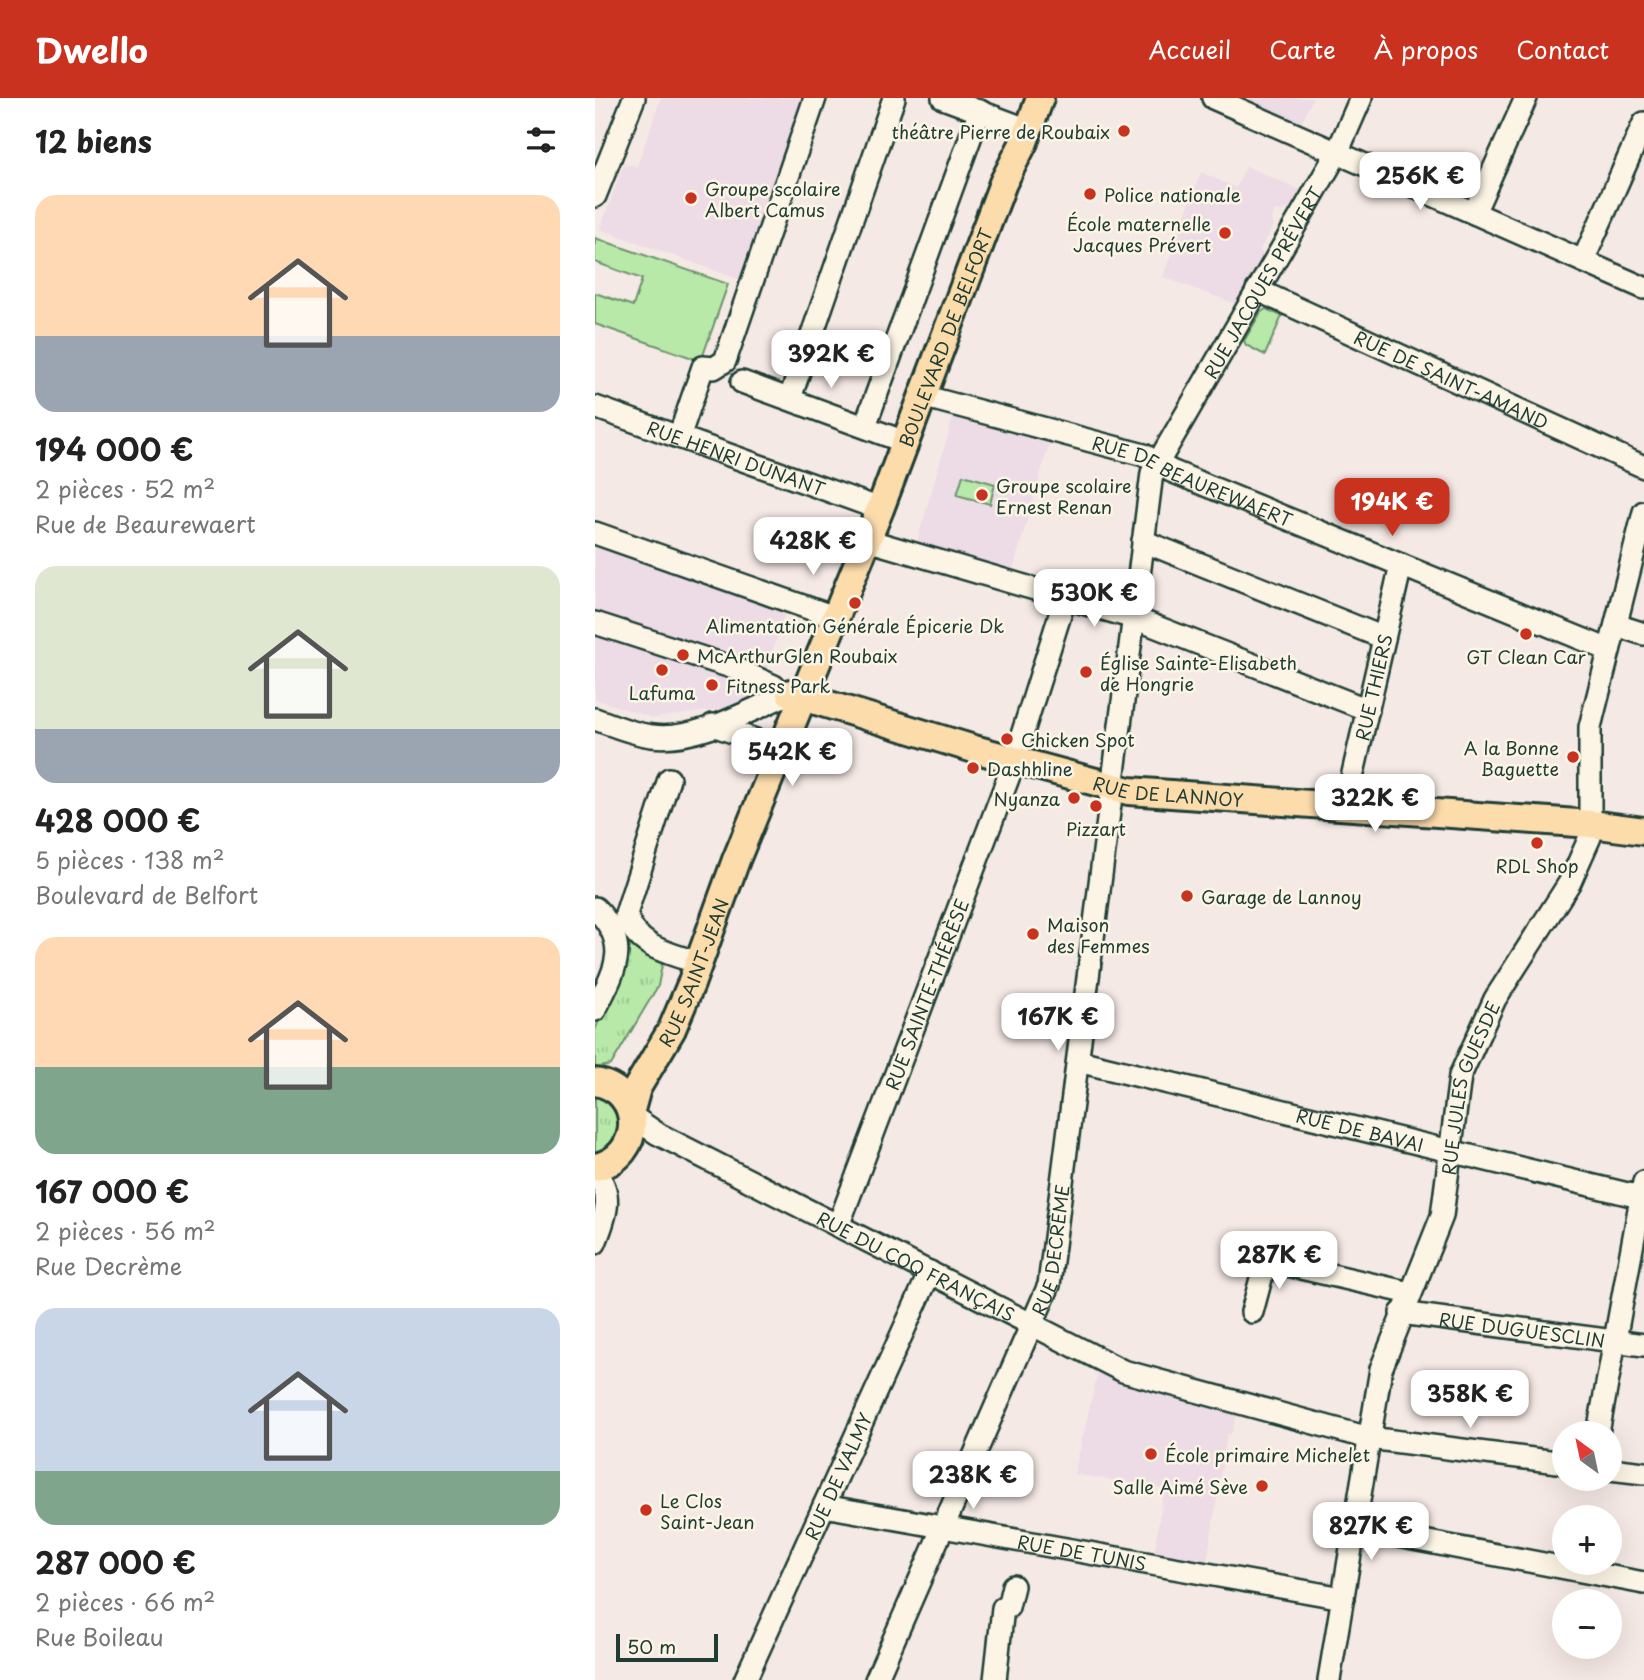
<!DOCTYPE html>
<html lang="fr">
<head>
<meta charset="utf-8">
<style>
  :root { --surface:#fff; --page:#f6f6f6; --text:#222; --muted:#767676; --accent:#c8321e }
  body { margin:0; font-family:"Playpen Sans",sans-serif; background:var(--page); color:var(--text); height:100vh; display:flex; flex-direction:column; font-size:26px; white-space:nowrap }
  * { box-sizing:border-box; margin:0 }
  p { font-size:23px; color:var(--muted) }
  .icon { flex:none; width:38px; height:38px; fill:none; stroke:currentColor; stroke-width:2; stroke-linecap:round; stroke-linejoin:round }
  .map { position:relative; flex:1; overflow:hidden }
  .panel { display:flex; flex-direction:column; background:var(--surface); width:595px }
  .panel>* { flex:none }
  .needle { width:46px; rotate:327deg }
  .buttons { position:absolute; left:957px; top:1323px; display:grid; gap:14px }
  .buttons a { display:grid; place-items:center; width:70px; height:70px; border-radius:50%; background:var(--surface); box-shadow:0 7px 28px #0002; font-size:35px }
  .scale { position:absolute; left:21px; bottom:18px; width:102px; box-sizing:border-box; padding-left:7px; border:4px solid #1f3d34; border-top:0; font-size:19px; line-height:24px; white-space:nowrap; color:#1f3d34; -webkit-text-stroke:5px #fcf5e5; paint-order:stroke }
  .price { position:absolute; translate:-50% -60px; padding:0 16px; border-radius:14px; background:#fff; color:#222; font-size:23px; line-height:46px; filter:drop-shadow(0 2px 4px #0008) }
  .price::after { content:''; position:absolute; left:50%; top:42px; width:21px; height:16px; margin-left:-10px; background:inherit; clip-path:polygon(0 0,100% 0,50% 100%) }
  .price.active { background:var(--accent); color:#fff }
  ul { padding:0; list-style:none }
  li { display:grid; align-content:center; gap:14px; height:371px; padding:0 35px }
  li span { display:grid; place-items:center; height:217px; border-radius:21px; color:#555 }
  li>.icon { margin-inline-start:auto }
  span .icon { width:126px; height:126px; fill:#fffc; stroke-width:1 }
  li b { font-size:30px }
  h2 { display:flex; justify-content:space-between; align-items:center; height:84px; padding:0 35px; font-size:30px }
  header { display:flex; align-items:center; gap:42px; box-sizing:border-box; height:98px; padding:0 35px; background:var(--accent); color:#fff }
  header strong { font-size:33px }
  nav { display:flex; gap:38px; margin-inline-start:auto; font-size:24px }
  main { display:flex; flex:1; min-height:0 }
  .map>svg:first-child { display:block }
  .built { fill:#eddbe5 }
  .grass { fill:url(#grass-tufts); stroke:#6c936e; stroke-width:2 }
  .park { fill:#b8e9a9; stroke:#6c936e; stroke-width:2 }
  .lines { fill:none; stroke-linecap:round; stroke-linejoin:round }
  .minor-casing { stroke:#1f3d34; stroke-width:26 }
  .major-casing { stroke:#1f3d34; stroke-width:32 }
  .minor { stroke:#fcf5e5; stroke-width:21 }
  .major { stroke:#fddcac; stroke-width:26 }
  .poi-dot { fill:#c8321e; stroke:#fcf5e5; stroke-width:2.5 }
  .labels { text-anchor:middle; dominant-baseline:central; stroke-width:5; stroke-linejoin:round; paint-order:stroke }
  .poi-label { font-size:18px; fill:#1f3d34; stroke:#fcf5e5; text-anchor:start }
  .street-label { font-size:18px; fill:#1f3d34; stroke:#fcf5e5 }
</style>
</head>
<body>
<header>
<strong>Dwello</strong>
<nav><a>Accueil</a><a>Carte</a><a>À propos</a><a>Contact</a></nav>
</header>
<main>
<section class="panel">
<h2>12 biens<svg class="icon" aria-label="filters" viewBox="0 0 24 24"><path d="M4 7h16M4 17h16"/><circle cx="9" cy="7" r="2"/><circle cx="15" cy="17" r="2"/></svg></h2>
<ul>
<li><span style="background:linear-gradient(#ffd9b3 65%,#9aa5b1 0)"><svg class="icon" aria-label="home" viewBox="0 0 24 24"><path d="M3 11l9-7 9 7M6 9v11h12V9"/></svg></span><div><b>194 000 €</b><p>2 pièces · 52 m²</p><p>Rue de Beaurewaert</p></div></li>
<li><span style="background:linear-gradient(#dfe7d0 75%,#9aa5b1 0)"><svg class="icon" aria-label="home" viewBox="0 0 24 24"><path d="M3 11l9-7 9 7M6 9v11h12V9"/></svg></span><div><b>428 000 €</b><p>5 pièces · 138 m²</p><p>Boulevard de Belfort</p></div></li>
<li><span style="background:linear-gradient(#ffd9b3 60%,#7fa58c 0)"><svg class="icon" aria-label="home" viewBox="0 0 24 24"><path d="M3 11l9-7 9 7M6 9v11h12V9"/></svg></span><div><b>167 000 €</b><p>2 pièces · 56 m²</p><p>Rue Decrème</p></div></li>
<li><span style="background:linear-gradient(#c9d6e8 75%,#7fa58c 0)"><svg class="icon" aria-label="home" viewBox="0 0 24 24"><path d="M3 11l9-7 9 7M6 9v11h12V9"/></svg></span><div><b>287 000 €</b><p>2 pièces · 66 m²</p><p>Rue Boileau</p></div></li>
</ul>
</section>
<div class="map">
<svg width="1049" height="1582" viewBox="0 0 1049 1582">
  <defs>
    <pattern id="grass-tufts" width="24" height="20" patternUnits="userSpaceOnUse" patternTransform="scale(1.75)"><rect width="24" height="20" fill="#b8e9a9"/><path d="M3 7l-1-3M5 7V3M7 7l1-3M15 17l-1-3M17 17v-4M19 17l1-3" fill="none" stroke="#9ec992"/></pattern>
  </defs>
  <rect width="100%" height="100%" fill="#f5e9e5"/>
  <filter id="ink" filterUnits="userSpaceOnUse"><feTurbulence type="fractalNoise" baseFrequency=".0143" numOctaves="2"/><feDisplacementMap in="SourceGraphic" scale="14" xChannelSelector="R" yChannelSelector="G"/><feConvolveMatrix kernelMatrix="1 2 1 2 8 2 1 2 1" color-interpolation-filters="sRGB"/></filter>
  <g filter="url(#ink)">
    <path class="built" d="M66 0H212L146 182 5 131 29 66 42 69Z
      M655 0H718L706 26 654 3Z
      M651 68 705 92 695 111 679 114 676 123 679 127 665 152 669 157 641 206 568 179 606 74 641 90Z
      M358 320 454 346 417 475 321 447Z
      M0 447 191 513 159 607 58 620 0 601Z
      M503 1275 546 1291 642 1317 636 1336H632L612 1464 559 1455 569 1391 479 1376Z"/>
    <path class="grass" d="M33 841 68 862 63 888 16 967 0 970V932L35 850Z
      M0 993 20 1002 28 1039 0 1061Z"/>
    <path class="park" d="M0 140 133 186 106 263 0 226V195L38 208 47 181 0 164Z
      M671 211 687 218 670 257 651 247 649 243 666 214Z
      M368 377 400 386 395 406 362 397Z"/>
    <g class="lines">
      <g class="minor-casing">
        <g id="minor">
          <path d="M348 0 434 32"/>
          <path d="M618 0 1049 190"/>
          <path d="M0 98 39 0"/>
          <path d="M879 115 931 0"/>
          <path d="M988 163 1049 25"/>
          <path id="s1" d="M662 192 1049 369"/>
          <path d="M147 284 310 344"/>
          <path id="s2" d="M327 298 549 357 576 373 1014 552"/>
          <path d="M195 300 299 0"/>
          <path id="s3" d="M0 309 285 411"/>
          <path d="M270 328 385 13"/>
          <path d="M84 339 108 269 119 270 130 263 220 0"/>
          <path d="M0 435 239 519"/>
          <path d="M272 442 539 520 773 612"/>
          <path d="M548 443 789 540"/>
          <path d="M0 525 139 570 179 588"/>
          <path d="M1021 527 1049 536"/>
          <path d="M0 621C18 627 37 636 57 638 102 644 154 612 195 595"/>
          <path d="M118 627 186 651"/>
          <path d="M74 681 31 816C41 850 74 855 104 865"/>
          <path id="s4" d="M750 710 806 467"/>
          <path d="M0 810C37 847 20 872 0 912"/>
          <path id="s5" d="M483 963 1049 1100"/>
          <path id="s6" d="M38 1019 63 1036 528 1273 774 1340 970 1365"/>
          <path d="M0 1074C20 1097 10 1120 0 1145"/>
          <path id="s7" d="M243 1128 415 675 470 501"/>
          <path d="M657 1214 671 1162 815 1195"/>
          <path id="s8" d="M806 1215 1049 1247"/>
          <path d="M1003 1335 1049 1084"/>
          <path d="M1015 1371 1049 1375"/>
          <path id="s9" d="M229 1408 748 1500"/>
          <path d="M760 1430 1049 1485"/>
          <path id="s10" d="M150 1582 335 1174"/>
          <path id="s11" d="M281 1582 454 1187 557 375 742 55 766 0"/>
          <path d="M400 1582 408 1510 413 1509 418 1488"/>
          <path id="s12" d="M734 1582 786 1271 847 1118 865 978 900 901 975 784 995 739V629L1049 414"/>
        </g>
      </g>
      <g class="major-casing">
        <g id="major">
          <path id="s13" d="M195 595 379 651 534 693 996 726 1049 733"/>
          <path d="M0 984C50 992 49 1060 0 1069"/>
          <path id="s14" d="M36 1012 42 990 77 931 96 886 141 762 285 411 408 85 429 44 445 0"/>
        </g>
      </g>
      <use href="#minor" class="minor"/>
      <use href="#major" class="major"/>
    </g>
  </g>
  <g class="poi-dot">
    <circle cx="529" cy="33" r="7"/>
    <circle cx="495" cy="96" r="7"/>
    <circle cx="96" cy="100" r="7"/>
    <circle cx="630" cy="135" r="7"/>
    <circle cx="387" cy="397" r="7"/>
    <circle cx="260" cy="505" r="7"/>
    <circle cx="931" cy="536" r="7"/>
    <circle cx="88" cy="557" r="7"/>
    <circle cx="67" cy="572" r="7"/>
    <circle cx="491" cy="574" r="7"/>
    <circle cx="117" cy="587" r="7"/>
    <circle cx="412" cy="641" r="7"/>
    <circle cx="978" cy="659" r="7"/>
    <circle cx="378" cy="670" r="7"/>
    <circle cx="479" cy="700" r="7"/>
    <circle cx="501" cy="708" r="7"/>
    <circle cx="942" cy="745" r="7"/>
    <circle cx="592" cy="798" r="7"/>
    <circle cx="438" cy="836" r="7"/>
    <circle cx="556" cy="1356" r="7"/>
    <circle cx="667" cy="1388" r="7"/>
    <circle cx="51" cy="1412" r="7"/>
  </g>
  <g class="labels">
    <g class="poi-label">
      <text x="515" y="33" text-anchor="end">théâtre Pierre de Roubaix</text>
      <text x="110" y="90">Groupe scolaire<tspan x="110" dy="21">Albert Camus</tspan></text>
      <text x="509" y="96">Police nationale</text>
      <text x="616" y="125" text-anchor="end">École maternelle<tspan x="616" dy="21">Jacques Prévert</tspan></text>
      <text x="401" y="387">Groupe scolaire<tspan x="401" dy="21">Ernest Renan</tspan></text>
      <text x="260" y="527" text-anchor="middle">Alimentation Générale Épicerie Dk</text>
      <text x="102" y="557">McArthurGlen Roubaix</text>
      <text x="931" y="558" text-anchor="middle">GT Clean Car</text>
      <text x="505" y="564">Église Sainte-Elisabeth<tspan x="505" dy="21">de Hongrie</tspan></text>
      <text x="131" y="587">Fitness Park</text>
      <text x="67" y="594" text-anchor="middle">Lafuma</text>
      <text x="426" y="641">Chicken Spot</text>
      <text x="964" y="649" text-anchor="end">A la Bonne<tspan x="964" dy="21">Baguette</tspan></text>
      <text x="392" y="670">Dashhline</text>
      <text x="465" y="700" text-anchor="end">Nyanza</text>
      <text x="501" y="730" text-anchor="middle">Pizzart</text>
      <text x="942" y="767" text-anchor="middle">RDL Shop</text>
      <text x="606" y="798">Garage de Lannoy</text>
      <text x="452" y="826">Maison<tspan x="452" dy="21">des Femmes</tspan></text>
      <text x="570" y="1356">École primaire Michelet</text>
      <text x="653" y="1388" text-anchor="end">Salle Aimé Sève</text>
      <text x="65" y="1402">Le Clos<tspan x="65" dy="21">Saint-Jean</tspan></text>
    </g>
    <g class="street-label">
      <text stroke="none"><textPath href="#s11" startOffset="1470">RUE JACQUES PRÉVERT</textPath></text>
      <text stroke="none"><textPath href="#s14" startOffset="835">BOULEVARD DE BELFORT</textPath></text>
      <text stroke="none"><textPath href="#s1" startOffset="214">RUE DE SAINT-AMAND</textPath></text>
      <text stroke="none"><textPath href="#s3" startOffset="150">RUE HENRI DUNANT</textPath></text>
      <text stroke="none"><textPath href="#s2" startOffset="284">RUE DE BEAUREWAERT</textPath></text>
      <text stroke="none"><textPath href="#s4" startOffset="124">RUE THIERS</textPath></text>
      <text stroke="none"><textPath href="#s13" startOffset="392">RUE DE LANNOY</textPath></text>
      <text stroke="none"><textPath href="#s14" startOffset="152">RUE SAINT-JEAN</textPath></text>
      <text stroke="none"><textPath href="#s7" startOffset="248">RUE SAINTE-THÉRÈSE</textPath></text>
      <text stroke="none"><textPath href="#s12" startOffset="612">RUE JULES GUESDE</textPath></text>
      <text stroke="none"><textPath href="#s5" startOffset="290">RUE DE BAVAI</textPath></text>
      <text stroke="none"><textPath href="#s11" startOffset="466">RUE DECRÈME</textPath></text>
      <text stroke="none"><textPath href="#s6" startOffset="320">RUE DU COQ FRANÇAIS</textPath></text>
      <text stroke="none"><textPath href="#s8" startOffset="122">RUE DUGUESCLIN</textPath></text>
      <text stroke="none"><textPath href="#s10" startOffset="224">RUE DE VALMY</textPath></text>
      <text stroke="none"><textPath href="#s9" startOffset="262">RUE DE TUNIS</textPath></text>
    </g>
  </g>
</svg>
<div class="buttons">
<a><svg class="needle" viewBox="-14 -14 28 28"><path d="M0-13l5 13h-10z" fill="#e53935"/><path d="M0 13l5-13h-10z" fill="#767676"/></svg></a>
<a>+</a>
<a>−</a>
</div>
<div class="scale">50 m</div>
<b class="price" style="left:825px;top:114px">256K €</b>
<b class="price" style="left:236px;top:292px">392K €</b>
<b class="price active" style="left:797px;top:440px">194K €</b>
<b class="price" style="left:218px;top:479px">428K €</b>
<b class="price" style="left:499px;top:531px">530K €</b>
<b class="price" style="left:197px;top:690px">542K €</b>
<b class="price" style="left:780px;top:736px">322K €</b>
<b class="price" style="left:463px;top:955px">167K €</b>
<b class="price" style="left:684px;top:1193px">287K €</b>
<b class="price" style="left:875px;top:1332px">358K €</b>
<b class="price" style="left:378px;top:1413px">238K €</b>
<b class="price" style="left:776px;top:1464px">827K €</b>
</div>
</main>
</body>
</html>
